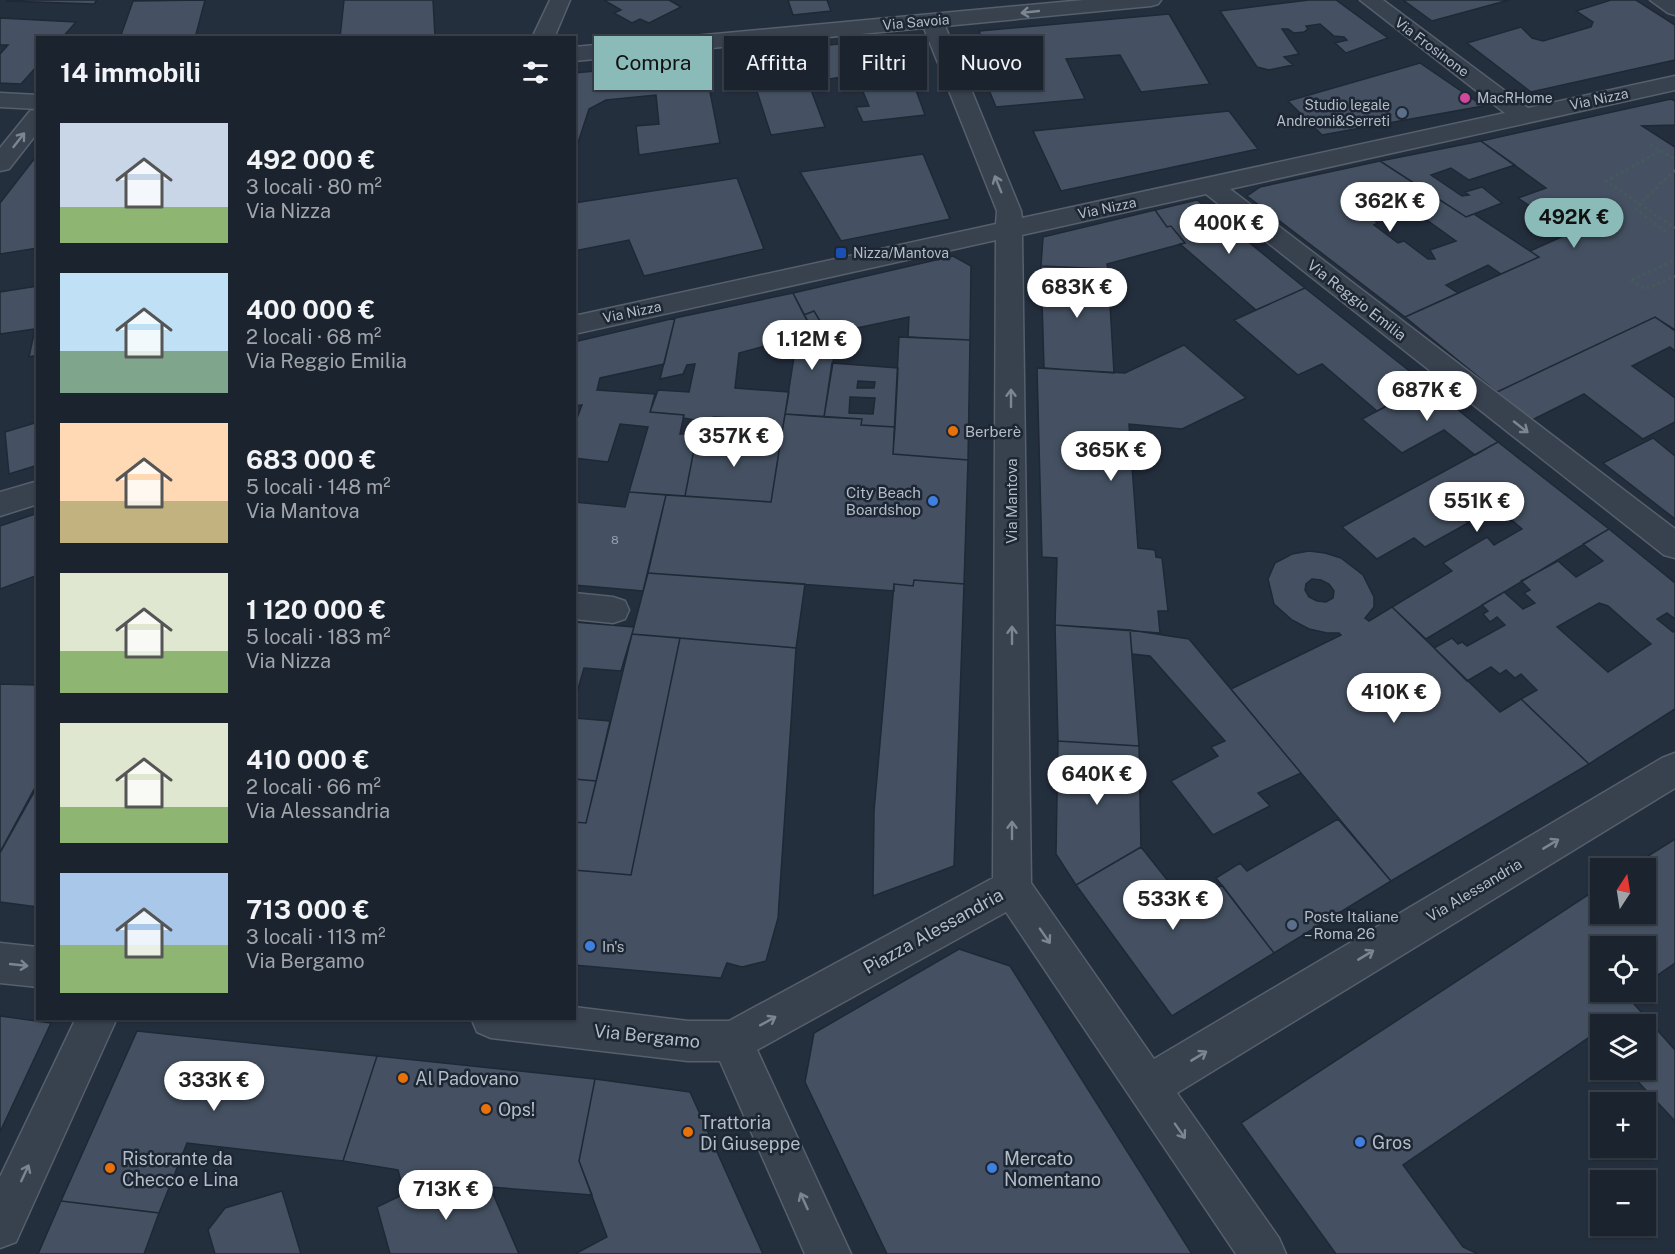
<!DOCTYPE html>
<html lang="it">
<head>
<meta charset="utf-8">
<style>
  :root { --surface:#1b232e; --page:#282f3a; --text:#f1f3f6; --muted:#a0a4aa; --line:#39404a; --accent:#8bbbb9 }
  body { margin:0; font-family:"Public Sans",sans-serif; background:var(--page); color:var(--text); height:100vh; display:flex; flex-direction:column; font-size:22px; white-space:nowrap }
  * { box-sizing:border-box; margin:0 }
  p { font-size:20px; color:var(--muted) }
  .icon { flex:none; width:33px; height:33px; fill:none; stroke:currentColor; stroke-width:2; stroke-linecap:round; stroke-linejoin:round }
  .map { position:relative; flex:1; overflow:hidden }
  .drawer { position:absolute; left:36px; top:36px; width:540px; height:984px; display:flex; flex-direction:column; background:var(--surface); border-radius:0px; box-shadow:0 2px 4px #0004,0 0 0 2px var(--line) }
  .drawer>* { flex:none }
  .top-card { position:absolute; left:594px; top:36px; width:570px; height:54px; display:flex; gap:12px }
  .needle { width:39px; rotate:12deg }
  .buttons { position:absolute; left:1590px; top:858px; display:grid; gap:12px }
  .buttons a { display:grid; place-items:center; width:66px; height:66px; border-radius:0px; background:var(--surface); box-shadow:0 2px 4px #0004,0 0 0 2px var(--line); font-size:30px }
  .price { position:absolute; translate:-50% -51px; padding:0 14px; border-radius:21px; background:#fff; color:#222; font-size:20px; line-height:39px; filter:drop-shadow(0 2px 3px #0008) }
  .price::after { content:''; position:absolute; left:50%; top:36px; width:18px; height:14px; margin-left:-9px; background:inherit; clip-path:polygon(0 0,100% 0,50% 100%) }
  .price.current { background:var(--accent); color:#111 }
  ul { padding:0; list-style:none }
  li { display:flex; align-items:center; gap:18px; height:150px; padding:0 24px }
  li span { display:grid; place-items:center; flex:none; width:168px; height:120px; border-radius:0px; color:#555 }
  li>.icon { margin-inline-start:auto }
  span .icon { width:72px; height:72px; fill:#fffc; stroke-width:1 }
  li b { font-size:26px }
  h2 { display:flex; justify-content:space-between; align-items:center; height:72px; padding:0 24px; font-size:26px }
  .chip { padding:0 21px; border-radius:0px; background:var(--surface); box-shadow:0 2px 4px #0004,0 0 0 2px var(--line); font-size:21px; line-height:54px }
  .chip.current { background:var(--accent); color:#111 }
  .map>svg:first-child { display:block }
  .building { fill:#455162; stroke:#1f2835; stroke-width:1.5; fill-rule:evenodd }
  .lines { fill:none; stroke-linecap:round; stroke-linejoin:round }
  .minor-casing { stroke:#565f6c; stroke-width:3 }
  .path { stroke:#44595c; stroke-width:3; stroke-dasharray:3 3; stroke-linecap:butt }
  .minor { fill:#38414e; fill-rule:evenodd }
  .oneway { stroke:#7c8592 }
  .hotel-dot { fill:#d1479c; stroke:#1d2633; stroke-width:2 }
  .service-dot { fill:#5c6f8a; stroke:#1d2633; stroke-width:2 }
  .transit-dot { fill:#1a4fb4; stroke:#1d2633; stroke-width:2 }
  .food-dot { fill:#e8710a; stroke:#1d2633; stroke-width:2 }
  .shop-dot { fill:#3f7fe0; stroke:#1d2633; stroke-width:2 }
  .labels { text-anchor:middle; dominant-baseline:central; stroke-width:5; stroke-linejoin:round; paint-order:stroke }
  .number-label { font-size:12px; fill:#98a1af }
  .far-street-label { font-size:14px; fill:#b4bcc9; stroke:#1d2633 }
  .far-poi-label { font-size:14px; fill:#b4bcc9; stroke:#1d2633; text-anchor:start }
  .street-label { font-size:15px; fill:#b4bcc9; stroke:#1d2633 }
  .poi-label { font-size:15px; fill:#b4bcc9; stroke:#1d2633; text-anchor:start }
  .near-street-label { font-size:18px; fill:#b4bcc9; stroke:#1d2633 }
  .near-poi-label { font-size:18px; fill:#b4bcc9; stroke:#1d2633; text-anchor:start }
</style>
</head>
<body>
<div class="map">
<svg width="1675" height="1254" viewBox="0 0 1675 1254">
  <rect width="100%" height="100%" fill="#242f3e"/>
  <path class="building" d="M97 0 94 4 7 1 8 0Z
    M205 0 195 38H120L133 1Z
    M344 0H433L435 37 340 38Z
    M604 0H669L681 7 649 23 640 19 632 23 614 13 621 10Z
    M788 0H827L831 11 793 15Z
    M1309 0H1336L1388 38 1346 53 1335 43 1347 40 1344 37 1334 36 1320 24 1306 26 1308 29 1304 32 1294 33 1288 29H1282L1299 54 1284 57 1293 65 1269 70 1257 67 1220 11Z
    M1403 0H1509L1432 21Z
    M1611 0H1636L1675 25V60L1531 92 1467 43 1521 27 1532 38 1543 41 1591 27 1593 22 1576 11Z
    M1169 14 1210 84 1141 92 1120 55 1066 59 1085 99 996 107 971 46 982 39 979 31Z
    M0 18 76 22 62 38H38V65L21 84 0 83V54L8 45H0Z
    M875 40 889 42 908 50 921 77 912 79 925 115 863 122 856 107 869 106 859 82 870 81 869 73 808 82 825 127 771 135 745 54Z
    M704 61 720 143 639 155 636 126 659 124 656 95 606 100 589 109 574 155V73Z
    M1420 63 1483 106 1322 135 1288 101Z
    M1671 99 1675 101V125L1642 126 1675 147V330L1655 317 1497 392 1405 317 1539 257 1530 251 1570 233 1518 198 1546 188 1481 141Z
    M1229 111 1258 149 1061 191 1033 131Z
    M1481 141 1515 165 1469 180 1451 168 1431 175 1462 196 1469 195 1465 192 1482 187 1502 203 1466 217 1380 161Z
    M38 154V248L0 254V203Z
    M923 154 950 219 841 241 800 172Z
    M1380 161 1466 217 1474 214 1539 257 1501 274 1488 265 1446 285 1458 293 1405 317 1247 196 1260 187ZM1396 198 1456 241 1430 250 1435 259H1428L1404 241 1398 243 1374 225 1378 223 1356 208Z
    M737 178 764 249 644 276 629 240 574 251V203Z
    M1197 200 1305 288 1256 310 1180 244 1185 243 1171 226 1167 227 1155 210Z
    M1155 210 1167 227 1171 226 1185 243 1107 264 1108 269 1041 266 1043 237Z
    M953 256 971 266 970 340 908 337 909 317 838 332 826 331 814 311 804 315 793 293Z
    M1041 266 1108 269 1114 373 1044 368Z
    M38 286V355L29 357 35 329 0 334V292Z
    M1305 288 1427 385 1377 411 1322 364 1298 375 1234 320Z
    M793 293 814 333 739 353 735 388 789 392 781 438H764L767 420 714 417 702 421 683 418 684 415 650 412 658 390 689 392 695 364 687 365 683 374 660 379 675 318Z
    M814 311 826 331 838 332 824 417 785 414 797 338 814 333 804 315Z
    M1655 317 1675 331V351L1670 347 1632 366 1675 398V422L1643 439 1584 394 1532 420 1497 392Z
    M675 318 664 364 600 378 597 390 655 394 650 412 684 415 680 434H697L685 496 629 492 648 427 620 424 608 462 574 458V426L582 405 574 406V342Z
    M899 337 970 340 968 460 893 454Z
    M1184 345 1246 398 1182 429 1129 424 1138 548 1155 550 1156 557 1162 558 1168 611H1158L1160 633 1055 625 1057 558 1042 557 1037 368 1125 373Z
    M832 363 898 368 895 427 861 425 862 419 824 417ZM858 381 875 382 874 388H857ZM850 397 875 398 873 414 849 413Z
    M1427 385 1498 442 1475 455 1444 430 1402 453 1362 419Z
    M785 414 862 419 861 425 895 427 893 454 968 460 964 584 914 580 913 586 894 584V591L648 573 666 495 771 502Z
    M38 422V465L9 474 5 432Z
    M697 434 781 438 771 502 685 496Z
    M1653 438 1675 456V519L1603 463Z
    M1498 442 1609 529 1426 639 1392 607 1452 571 1443 563 1487 537 1494 545 1522 529 1486 498 1458 513 1468 523 1425 547 1414 538 1377 559 1342 527Z
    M629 492 666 495 643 591 574 585V502L625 507Z
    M38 513V575L0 589V526Z
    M1609 529 1675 583V619L1667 613 1657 619 1673 632 1675 630V709L1589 764 1521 699 1537 690 1521 674 1515 678 1506 670 1500 674 1491 667 1467 681 1434 648 1452 638 1458 644 1462 642 1467 646 1505 625 1497 617 1490 622 1483 614 1488 611 1482 605 1504 592 1523 609 1535 603 1524 593 1530 590 1521 581 1558 561 1576 577 1603 561 1583 544ZM1599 603 1608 606 1651 644 1608 672 1557 627Z
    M1309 551 1325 553 1341 558 1363 575 1374 597V607L1365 618 1369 621 1392 607 1500 712 1521 699 1589 764 1391 881 1231 689 1341 635 1339 633H1327L1309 629 1292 620 1274 604 1268 579 1275 563 1292 554ZM1312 579 1321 580 1329 584 1334 591 1333 598 1326 602 1317 601 1309 597 1305 590 1306 584Z
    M648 573 805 584 796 648 632 634Z
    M914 580 964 584 954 866 873 896 874 811 894 584 913 586Z
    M574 622 634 627 621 671 584 668 574 703Z
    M1055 625 1130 630 1139 746 1058 741Z
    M1130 630 1189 639 1301 773 1258 793 1270 806 1213 835 1171 781 1218 756 1211 747 1225 741 1150 656 1132 654Z
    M632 634 680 638 631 875 574 870V822L586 823Z
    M680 638 796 648 778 918 766 961 742 967 727 963 721 978 574 965V870L631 875Z
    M0 684 38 685V782L0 852Z
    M574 718 610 721 596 781 574 779Z
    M1058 741 1139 746 1141 847 1076 885 1056 854Z
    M574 779 596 781 586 823 574 822Z
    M38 785V907L0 902V853Z
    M1338 819 1391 881 1274 953 1216 878 1240 863 1247 871Z
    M1675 839V963L1646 983V946H1600V992H1632L1626 995 1675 1050V1121L1627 1070H1646V1024H1600V1040L1594 1034 1403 1165 1463 1247 1478 1254H1336L1241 1123 1600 887V914H1646V868H1629Z
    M1141 847 1184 901 1177 905 1181 911 1222 885 1274 953 1172 1016 1076 885Z
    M959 949 1010 966 1192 1254H887L805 1082 814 1033Z
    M0 1016 51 1023 0 1132Z
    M137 1031 377 1056 343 1161 187 1143 159 1213 61 1201Z
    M377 1056 595 1079 579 1161 592 1195 490 1187 433 1180 404 1193 398 1170 343 1161Z
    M595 1079 690 1092 763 1254H575L607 1237 579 1161Z
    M433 1180 490 1187 519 1254H390L377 1207Z
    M282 1191 301 1254H215L208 1230 225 1208Z
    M61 1201 159 1213 144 1254H38Z"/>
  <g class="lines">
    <g class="minor-casing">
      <path id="minor" d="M550 0H570L554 38H532Z
        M1084 0H1161L1158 4 1151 6 945 26 1021 211 1022 218 1505 113 1360 0H1383L1528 108 1675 76V90L1230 189 1675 529V558L1664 555 1206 194 1022 235 1031 883 1154 1059 1662 758 1675 753V788L1177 1093 1279 1238 1286 1254H1236L1006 912 757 1050 851 1254H805L720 1061H688L491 1038 477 1032 471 1018H574V1007L688 1021H729L993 878 996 240 574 334V316L996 224 997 211 924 28 574 61V47Z
        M1650 0H1675V15L1668 13Z
        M0 93 38 95V109L0 107Z
        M38 109V132L9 169 0 171V148L30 111Z
        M38 481V504L0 516V492Z
        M574 593 613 597 625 601 629 610 625 619 613 623 574 619Z
        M0 943 38 947V987L0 983Z
        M76 1018H117L16 1242 0 1248V1177Z"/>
    </g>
    <path class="path" d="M1650 145 1675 159
      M1660 151 1606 181 1640 204 1636 209 1667 233
      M1675 170 1640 204 1675 228
      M1631 280 1646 289 1675 276
      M1632 280 1675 260"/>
    <use href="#minor" class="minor"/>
  </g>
  <defs><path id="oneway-shaft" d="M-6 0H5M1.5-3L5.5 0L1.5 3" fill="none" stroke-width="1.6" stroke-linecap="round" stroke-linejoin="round" transform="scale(1.5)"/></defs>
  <g class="oneway">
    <use href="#oneway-shaft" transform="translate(1030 12) rotate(174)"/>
    <use href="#oneway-shaft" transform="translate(19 140) rotate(-52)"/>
    <use href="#oneway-shaft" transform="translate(998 184) rotate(-112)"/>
    <use href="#oneway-shaft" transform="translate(1011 398) rotate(-90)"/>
    <use href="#oneway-shaft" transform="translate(1521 427) rotate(38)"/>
    <use href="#oneway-shaft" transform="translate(1012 635) rotate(-90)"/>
    <use href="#oneway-shaft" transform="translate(1012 830) rotate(-90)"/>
    <use href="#oneway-shaft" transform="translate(1551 844) rotate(-31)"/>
    <use href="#oneway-shaft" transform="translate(1045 936) rotate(55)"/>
    <use href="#oneway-shaft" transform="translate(1366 955) rotate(-31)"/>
    <use href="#oneway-shaft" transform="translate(19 965) rotate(6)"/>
    <use href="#oneway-shaft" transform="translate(768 1021) rotate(-29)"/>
    <use href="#oneway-shaft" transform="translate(1199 1056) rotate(-31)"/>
    <use href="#oneway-shaft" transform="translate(1180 1131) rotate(55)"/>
    <use href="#oneway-shaft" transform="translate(25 1173) rotate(-65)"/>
    <use href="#oneway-shaft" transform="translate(804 1201) rotate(-114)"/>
  </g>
  <circle class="hotel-dot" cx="1465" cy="98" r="6"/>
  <g class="service-dot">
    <circle cx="1402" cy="113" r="6"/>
    <circle cx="1292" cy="925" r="6"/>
  </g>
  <rect class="transit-dot" x="835" y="247" width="12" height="12" rx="3"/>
  <g class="food-dot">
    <circle cx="953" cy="431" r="6"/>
    <circle cx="403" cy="1078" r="6"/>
    <circle cx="486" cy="1109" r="6"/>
    <circle cx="688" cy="1132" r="6"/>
    <circle cx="110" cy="1168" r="6"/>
  </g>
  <g class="shop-dot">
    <circle cx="933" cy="501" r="6"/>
    <circle cx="590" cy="946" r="6"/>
    <circle cx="1360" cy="1142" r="6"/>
    <circle cx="992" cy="1168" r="6"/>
  </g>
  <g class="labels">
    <g class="number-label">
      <text x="615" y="540">8</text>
    </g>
    <g class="far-street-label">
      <text transform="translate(916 22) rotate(-5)">Via Savoia</text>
      <text transform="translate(1432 47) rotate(37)">Via Frosinone</text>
      <text transform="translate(1599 99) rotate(-12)">Via Nizza</text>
      <text transform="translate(1107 208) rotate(-12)">Via Nizza</text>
      <text transform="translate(632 312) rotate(-12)">Via Nizza</text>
    </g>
    <g class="far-poi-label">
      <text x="1477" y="98">MacRHome</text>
      <text x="1390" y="105" text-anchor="end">Studio legale<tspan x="1390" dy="16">Andreoni&amp;Serreti</tspan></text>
      <text x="853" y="253">Nizza/Mantova</text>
    </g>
    <g class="street-label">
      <text transform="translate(1357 300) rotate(38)">Via Reggio Emilia</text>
      <text transform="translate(1011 501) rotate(-90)">Via Mantova</text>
      <text transform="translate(1474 890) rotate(-31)">Via Alessandria</text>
    </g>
    <g class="poi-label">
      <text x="965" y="431">Berberè</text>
      <text x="921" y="492" text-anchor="end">City Beach<tspan x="921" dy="17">Boardshop</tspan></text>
      <text x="1304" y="916">Poste Italiane<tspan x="1304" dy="17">– Roma 26</tspan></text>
      <text x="602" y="946">In's</text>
    </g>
    <g class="near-street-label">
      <text transform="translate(933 931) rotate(-29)">Piazza Alessandria</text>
      <text transform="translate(647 1036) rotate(6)">Via Bergamo</text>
    </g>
    <g class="near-poi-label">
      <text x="415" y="1078">Al Padovano</text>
      <text x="498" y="1109">Ops!</text>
      <text x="700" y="1122">Trattoria<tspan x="700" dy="21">Di Giuseppe</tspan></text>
      <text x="1372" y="1142">Gros</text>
      <text x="122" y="1158">Ristorante da<tspan x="122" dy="21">Checco e Lina</tspan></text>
      <text x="1004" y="1158">Mercato<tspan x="1004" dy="21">Nomentano</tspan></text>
    </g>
  </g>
</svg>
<div class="buttons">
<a><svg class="needle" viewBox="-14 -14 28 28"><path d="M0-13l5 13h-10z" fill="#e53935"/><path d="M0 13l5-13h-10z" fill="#a0a4aa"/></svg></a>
<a><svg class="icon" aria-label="locate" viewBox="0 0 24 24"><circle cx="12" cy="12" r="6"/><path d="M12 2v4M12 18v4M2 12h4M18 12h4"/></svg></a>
<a><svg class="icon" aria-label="layers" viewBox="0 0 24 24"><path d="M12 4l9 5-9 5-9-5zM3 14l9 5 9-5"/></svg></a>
<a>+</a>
<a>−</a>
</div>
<b class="price" style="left:1390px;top:233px">362K €</b>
<b class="price current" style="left:1574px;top:249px">492K €</b>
<b class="price" style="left:1229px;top:255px">400K €</b>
<b class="price" style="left:1077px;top:319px">683K €</b>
<b class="price" style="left:812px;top:371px">1.12M €</b>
<b class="price" style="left:1427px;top:422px">687K €</b>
<b class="price" style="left:734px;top:468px">357K €</b>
<b class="price" style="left:1111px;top:482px">365K €</b>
<b class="price" style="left:1477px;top:533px">551K €</b>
<b class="price" style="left:1394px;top:724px">410K €</b>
<b class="price" style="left:1097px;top:806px">640K €</b>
<b class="price" style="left:1173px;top:931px">533K €</b>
<b class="price" style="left:214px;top:1112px">333K €</b>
<b class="price" style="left:446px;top:1221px">713K €</b>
<div class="top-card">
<a class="chip current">Compra</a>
<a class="chip">Affitta</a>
<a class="chip">Filtri</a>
<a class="chip">Nuovo</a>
</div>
<section class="drawer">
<h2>14 immobili<svg class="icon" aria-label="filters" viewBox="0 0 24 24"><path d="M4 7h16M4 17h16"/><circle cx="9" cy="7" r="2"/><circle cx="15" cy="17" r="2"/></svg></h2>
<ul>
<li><span style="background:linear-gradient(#c9d6e8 70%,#8fb573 0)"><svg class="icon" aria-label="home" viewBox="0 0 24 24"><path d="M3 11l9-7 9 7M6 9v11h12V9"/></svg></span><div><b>492 000 €</b><p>3 locali · 80 m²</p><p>Via Nizza</p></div></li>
<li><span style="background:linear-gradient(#bfe0f5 65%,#7fa58c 0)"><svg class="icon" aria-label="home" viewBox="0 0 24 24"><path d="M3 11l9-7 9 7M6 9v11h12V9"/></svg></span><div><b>400 000 €</b><p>2 locali · 68 m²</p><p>Via Reggio Emilia</p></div></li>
<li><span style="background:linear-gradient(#ffd9b3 65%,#c2b280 0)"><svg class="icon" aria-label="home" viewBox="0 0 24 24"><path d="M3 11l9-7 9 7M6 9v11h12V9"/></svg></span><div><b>683 000 €</b><p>5 locali · 148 m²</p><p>Via Mantova</p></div></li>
<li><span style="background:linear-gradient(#dfe7d0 65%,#8fb573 0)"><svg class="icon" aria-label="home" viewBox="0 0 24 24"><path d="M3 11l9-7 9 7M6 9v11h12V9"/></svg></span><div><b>1 120 000 €</b><p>5 locali · 183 m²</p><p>Via Nizza</p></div></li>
<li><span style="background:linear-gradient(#dfe7d0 70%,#8fb573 0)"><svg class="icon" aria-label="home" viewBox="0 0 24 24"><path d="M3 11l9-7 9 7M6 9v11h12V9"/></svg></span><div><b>410 000 €</b><p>2 locali · 66 m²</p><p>Via Alessandria</p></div></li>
<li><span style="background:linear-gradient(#a9c7e8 60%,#8fb573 0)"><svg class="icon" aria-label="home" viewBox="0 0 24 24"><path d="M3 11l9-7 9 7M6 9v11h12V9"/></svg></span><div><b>713 000 €</b><p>3 locali · 113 m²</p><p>Via Bergamo</p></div></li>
</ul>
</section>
</div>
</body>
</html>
